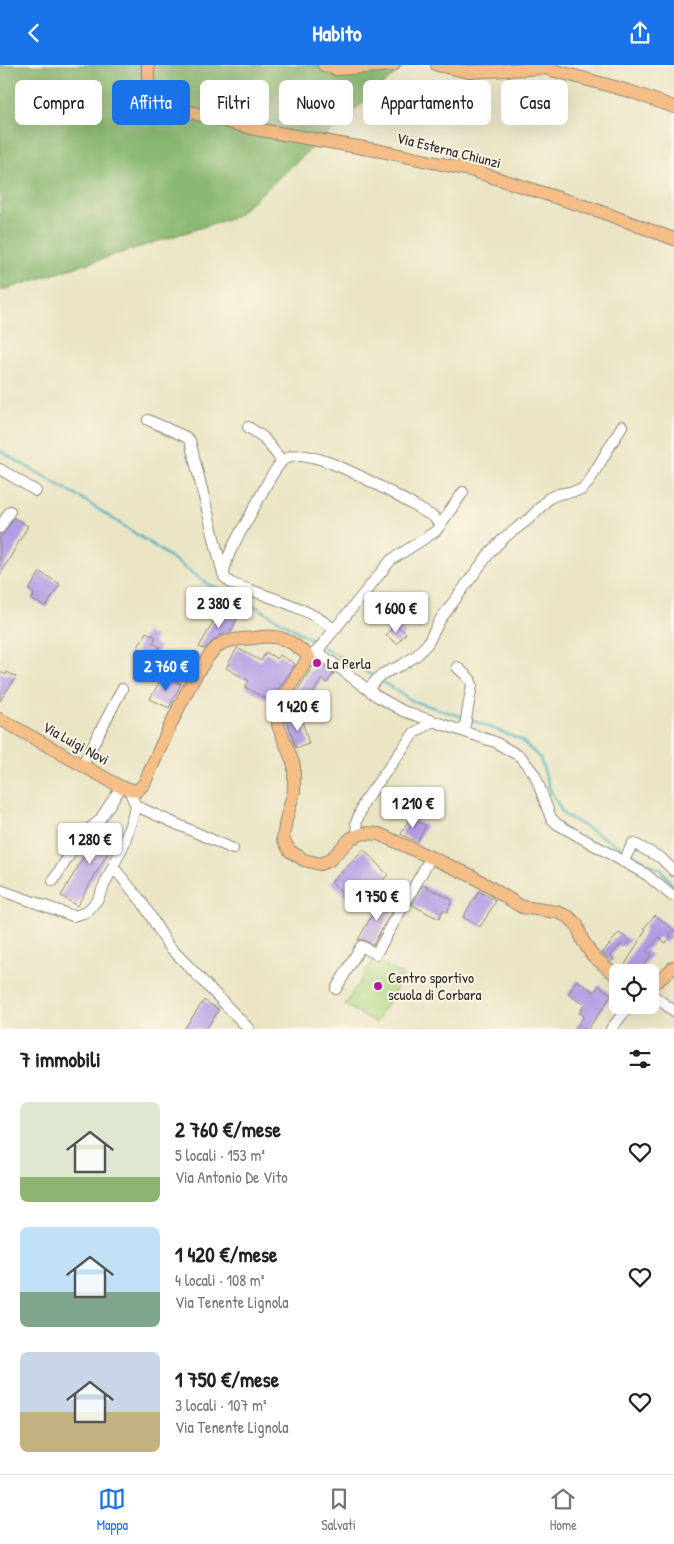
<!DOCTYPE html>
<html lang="it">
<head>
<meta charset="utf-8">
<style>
  :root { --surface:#fff; --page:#f2f2f2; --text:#222; --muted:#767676; --line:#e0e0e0; --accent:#1a73e8 }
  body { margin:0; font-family:"Patrick Hand",sans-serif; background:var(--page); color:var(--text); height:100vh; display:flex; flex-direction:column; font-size:19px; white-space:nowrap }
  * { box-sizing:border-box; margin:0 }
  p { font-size:16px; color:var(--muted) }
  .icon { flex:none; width:28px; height:28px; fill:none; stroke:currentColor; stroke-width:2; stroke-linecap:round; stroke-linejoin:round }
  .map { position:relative; height:964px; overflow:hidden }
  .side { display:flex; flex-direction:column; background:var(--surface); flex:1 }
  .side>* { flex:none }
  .guide { position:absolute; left:15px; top:15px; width:645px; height:45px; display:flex; gap:10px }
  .controls { position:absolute; left:609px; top:899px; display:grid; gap:10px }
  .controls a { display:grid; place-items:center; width:50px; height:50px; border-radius:8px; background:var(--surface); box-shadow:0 5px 20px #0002; font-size:25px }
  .price { position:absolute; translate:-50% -42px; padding:0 11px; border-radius:5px; background:#fff; color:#222; font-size:16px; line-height:32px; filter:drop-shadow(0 1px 2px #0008) }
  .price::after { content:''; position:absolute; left:50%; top:30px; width:15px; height:11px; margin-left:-8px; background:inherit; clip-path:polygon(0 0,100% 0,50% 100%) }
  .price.on { background:var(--accent); color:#fff }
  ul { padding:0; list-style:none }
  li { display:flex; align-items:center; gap:15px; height:125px; padding:0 20px }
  li span { display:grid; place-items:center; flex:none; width:140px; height:100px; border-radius:8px; color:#555 }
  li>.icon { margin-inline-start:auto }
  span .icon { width:60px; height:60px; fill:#fffc; stroke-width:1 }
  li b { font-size:21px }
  h2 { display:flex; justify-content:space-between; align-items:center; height:60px; padding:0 20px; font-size:21px }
  .pill { padding:0 18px; border-radius:8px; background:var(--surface); box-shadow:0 5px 20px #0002; font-size:18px; line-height:45px }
  .pill.on { background:var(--accent); color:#fff }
  header { display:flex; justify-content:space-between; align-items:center; height:65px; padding:0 20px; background:var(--accent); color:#fff; font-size:22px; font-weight:800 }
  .dock { display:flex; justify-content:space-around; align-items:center; height:70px; border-top:1px solid var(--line); background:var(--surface); font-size:14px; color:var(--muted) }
  .dock a { display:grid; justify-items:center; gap:2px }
  .dock .on { color:var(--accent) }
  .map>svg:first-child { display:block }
  .green { fill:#aed783; stroke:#6c8157 }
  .forest { fill:#8ab871; stroke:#5a724e }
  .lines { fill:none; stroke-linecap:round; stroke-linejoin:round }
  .stream { stroke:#42b2bd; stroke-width:2.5 }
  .building { fill:#b29be4 }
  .minor-casing { stroke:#8a8878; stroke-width:12 }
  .major-casing { stroke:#8a8878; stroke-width:14 }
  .minor { stroke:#fff; stroke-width:10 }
  .major { stroke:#f6be87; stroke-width:12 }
  .poi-dot { fill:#b5179e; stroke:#fcf5e5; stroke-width:2 }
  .labels { text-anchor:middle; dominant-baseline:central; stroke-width:4; stroke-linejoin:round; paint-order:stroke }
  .street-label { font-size:15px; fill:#2b2b2b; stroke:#fcf5e5 }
  .poi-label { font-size:15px; fill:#2b2b2b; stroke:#fcf5e5; text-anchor:start }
</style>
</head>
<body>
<header><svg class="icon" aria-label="back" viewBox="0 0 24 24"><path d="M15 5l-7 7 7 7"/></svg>Habito<svg class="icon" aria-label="share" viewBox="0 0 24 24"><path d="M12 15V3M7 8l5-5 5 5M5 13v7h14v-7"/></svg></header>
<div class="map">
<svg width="674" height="964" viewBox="0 0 674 964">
  <rect width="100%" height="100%" fill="#fcf5e5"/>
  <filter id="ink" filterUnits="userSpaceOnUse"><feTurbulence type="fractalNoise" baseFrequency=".02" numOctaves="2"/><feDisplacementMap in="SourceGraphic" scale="10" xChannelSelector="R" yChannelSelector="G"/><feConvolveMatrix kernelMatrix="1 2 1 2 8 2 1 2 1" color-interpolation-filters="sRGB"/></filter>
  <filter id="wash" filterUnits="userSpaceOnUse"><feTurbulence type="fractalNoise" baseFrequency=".0096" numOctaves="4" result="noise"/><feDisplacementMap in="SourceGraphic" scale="20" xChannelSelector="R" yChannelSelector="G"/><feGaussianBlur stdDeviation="1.12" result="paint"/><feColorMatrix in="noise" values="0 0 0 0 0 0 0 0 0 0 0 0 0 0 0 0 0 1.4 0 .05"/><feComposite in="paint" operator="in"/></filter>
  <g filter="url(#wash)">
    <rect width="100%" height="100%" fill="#eae4c4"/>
    <path class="green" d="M374 894 404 910 376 958 345 940Z"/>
    <path class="forest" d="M0 0H405L235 152 0 226Z"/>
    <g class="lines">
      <path class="stream" d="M0 386 81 433 153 480 208 519 243 534 319 579
        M323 582 375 612
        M379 615 413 636 463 652
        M468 654 520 674 540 693 551 727 564 750 626 785
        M631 788 661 805 674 822"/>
    </g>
    <g id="blocks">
      <path class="building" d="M14 453 28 461 0 510V473Z
        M40 507 60 519 46 542 32 535 34 529 29 525Z
        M219 547 237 554 231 567 220 570 204 584 199 582Z
        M395 559 406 568 397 579 386 570Z
        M146 567 156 572 153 578 160 582 148 603 135 595 139 588 136 586Z
        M237 583 261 596 266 587 277 594 280 590 295 599 273 632 269 629 266 634 245 622 249 616 226 603Z
        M317 595 334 608 327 618 322 614 308 636 296 628Z
        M0 607 6 610 7 607 16 612 0 636Z
        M163 611 181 619 169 643 150 634Z
        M301 652 309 679 296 683 287 656Z
        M412 748 419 752 416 756 426 761 417 777 401 769Z
        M104 761 119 769 77 841 61 831 99 765Z
        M364 785 388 810 355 842 331 817Z
        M423 820 451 834 450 837 451 838 447 847 443 845 439 854 412 840Z
        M479 826 496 836 480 862 463 852Z
        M381 834 394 842 373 880 364 875H358Z
        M655 850 674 865 669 870 671 872 665 878 659 872 646 886 651 890 639 908H625L622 905 646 864 644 863Z
        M619 868 630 875 624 882 621 879 611 891 614 894 612 896 602 888Z
        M577 915 594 927 599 920 612 930 588 964H575L584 951 579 948 584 940 568 929Z
        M204 935 219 945 206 964H184Z"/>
    </g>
  </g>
  <g filter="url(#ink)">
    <use href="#blocks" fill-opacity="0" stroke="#8a8878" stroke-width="1"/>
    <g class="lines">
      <g class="minor-casing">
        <path id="minor" d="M148 355 186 372 190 376 223 509
          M248 362 263 372 282 396
          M0 404 36 426
          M0 463 10 446
          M334 564C305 541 265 531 231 518L224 512C223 492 245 461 254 443 261 431 276 397 288 392 315 379 407 437 434 452L440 461
          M317 586 375 630 403 646 495 677 521 692 535 710 551 753 557 759 647 810 672 831
          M312 590 317 586 391 495 436 466 463 427
          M457 602 470 614 472 620 464 666
          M368 624 382 609 402 600 417 590 428 578 440 555 491 486 505 472 529 454 549 433 559 429 581 425 588 418 622 361
          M82 701 122 624
          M136 741 233 784
          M359 770 356 758 364 737 414 668 433 656
          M623 797 633 778 661 793 674 806
          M114 803 142 837 168 880 249 964
          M53 816 83 769 99 756 121 722
          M0 825 73 851 87 847 97 835 124 779 136 741 129 725
          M336 924 361 881 376 889 431 792
          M650 928 674 946
          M611 964 630 940"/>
      </g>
      <g class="major-casing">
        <path id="major" d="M148 0V17L154 27 174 41 190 47 255 64 381 86 474 106 599 146 674 174
          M324 0 336 4 393 0
          M437 0 469 7 545 3 629 26 674 42
          M0 654 121 722 137 726 144 719C159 687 195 596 221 579 229 574 245 574 255 573 278 568 293 576 309 592L280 637 278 660 294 700V726L286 755 283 774 290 786 304 795 320 799 330 795 351 773 364 768 379 769 472 811 522 842 557 847 569 852 577 860 582 874 592 890 618 912
          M650 920 659 915 674 902"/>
      </g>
      <use href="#minor" class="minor"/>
      <use href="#major" class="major"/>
    </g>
  </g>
  <g class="poi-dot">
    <circle cx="317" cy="598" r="5"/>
    <circle cx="378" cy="921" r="5"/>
  </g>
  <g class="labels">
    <g class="street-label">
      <text transform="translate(449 85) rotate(14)">Via Esterna Chiunzi</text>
      <text transform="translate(76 678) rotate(29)">Via Luigi Novi</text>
    </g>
    <g class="poi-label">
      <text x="327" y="598">La Perla</text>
      <text x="388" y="912">Centro sportivo<tspan x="388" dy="17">scuola di Corbara</tspan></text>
    </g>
  </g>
</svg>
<div class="controls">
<a><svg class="icon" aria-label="locate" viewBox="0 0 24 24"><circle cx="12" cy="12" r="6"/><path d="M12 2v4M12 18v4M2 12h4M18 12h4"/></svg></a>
</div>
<b class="price" style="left:219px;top:564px">2 380 €</b>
<b class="price" style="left:396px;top:569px">1 600 €</b>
<b class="price on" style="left:166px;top:627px">2 760 €</b>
<b class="price" style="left:298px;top:667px">1 420 €</b>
<b class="price" style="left:413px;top:764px">1 210 €</b>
<b class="price" style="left:90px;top:800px">1 280 €</b>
<b class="price" style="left:377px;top:857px">1 750 €</b>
<div class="guide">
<a class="pill">Compra</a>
<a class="pill on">Affitta</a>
<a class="pill">Filtri</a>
<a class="pill">Nuovo</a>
<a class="pill">Appartamento</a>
<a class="pill">Casa</a>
</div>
</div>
<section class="side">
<h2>7 immobili<svg class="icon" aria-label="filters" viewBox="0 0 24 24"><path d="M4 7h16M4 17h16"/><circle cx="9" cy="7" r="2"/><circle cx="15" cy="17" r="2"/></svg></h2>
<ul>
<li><span style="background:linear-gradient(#dfe7d0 75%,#8fb573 0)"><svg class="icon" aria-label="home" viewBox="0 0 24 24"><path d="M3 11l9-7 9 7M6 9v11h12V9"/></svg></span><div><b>2 760 €/mese</b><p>5 locali · 153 m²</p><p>Via Antonio De Vito</p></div><svg class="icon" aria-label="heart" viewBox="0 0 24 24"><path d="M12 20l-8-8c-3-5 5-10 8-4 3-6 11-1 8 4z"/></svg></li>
<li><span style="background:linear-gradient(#bfe0f5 65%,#7fa58c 0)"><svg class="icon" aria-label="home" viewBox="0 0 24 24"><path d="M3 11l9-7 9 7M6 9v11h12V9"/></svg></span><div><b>1 420 €/mese</b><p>4 locali · 108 m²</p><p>Via Tenente Lignola</p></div><svg class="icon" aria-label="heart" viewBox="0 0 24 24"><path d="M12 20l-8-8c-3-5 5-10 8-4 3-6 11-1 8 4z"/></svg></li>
<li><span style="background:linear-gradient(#c9d6e8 60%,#c2b280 0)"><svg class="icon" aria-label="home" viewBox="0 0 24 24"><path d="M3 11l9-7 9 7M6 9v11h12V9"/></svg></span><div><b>1 750 €/mese</b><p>3 locali · 107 m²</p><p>Via Tenente Lignola</p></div><svg class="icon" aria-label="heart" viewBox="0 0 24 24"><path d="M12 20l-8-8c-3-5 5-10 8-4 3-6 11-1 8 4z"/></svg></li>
</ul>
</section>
<nav class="dock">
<a class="on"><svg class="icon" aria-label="map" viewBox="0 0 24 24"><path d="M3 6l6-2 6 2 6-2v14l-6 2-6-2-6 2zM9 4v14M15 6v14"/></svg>Mappa</a>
<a><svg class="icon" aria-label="saved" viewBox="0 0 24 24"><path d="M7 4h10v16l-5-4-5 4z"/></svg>Salvati</a>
<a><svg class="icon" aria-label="home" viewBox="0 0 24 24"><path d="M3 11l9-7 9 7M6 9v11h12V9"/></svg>Home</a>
</nav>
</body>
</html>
